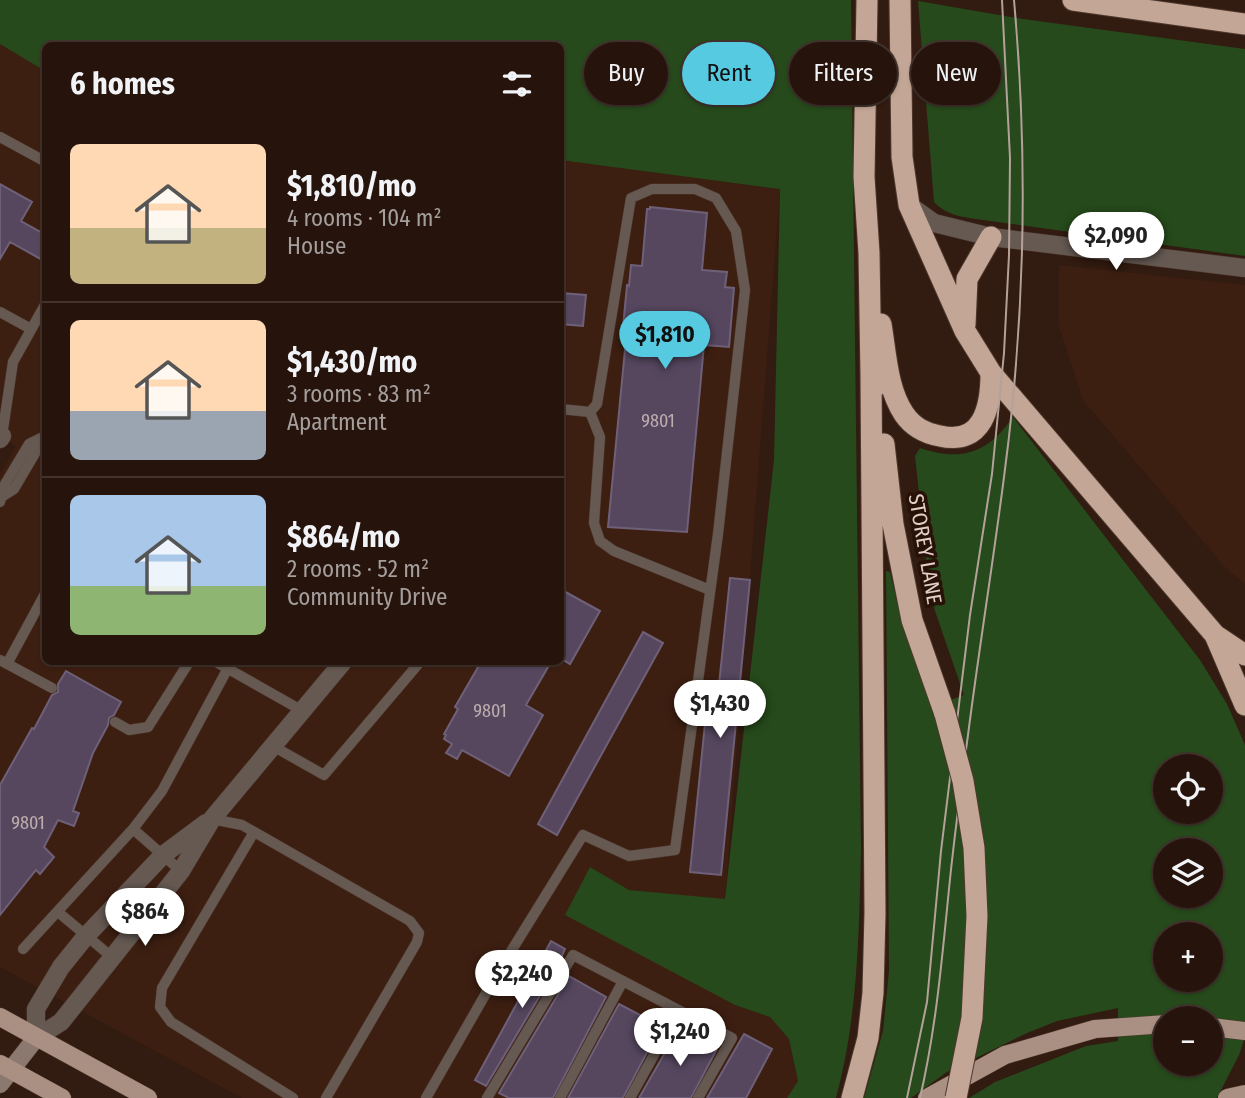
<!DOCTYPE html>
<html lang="en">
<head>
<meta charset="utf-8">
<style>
  :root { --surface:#26140c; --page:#32211a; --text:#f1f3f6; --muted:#a49e9d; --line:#42332d; --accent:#55cae0 }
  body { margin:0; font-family:"Fira Sans Condensed",sans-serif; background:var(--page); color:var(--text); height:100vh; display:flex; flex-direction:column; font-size:26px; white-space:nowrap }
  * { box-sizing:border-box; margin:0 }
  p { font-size:23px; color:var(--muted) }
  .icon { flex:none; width:38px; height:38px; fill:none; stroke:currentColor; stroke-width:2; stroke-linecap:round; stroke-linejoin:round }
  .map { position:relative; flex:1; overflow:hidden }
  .panel { position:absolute; left:42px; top:42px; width:522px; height:623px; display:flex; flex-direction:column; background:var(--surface); border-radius:10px; box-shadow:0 2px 5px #0004,0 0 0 2px var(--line) }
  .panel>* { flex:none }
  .hud { position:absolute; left:584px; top:42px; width:555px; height:63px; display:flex; gap:14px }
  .buttons { position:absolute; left:1153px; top:754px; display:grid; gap:14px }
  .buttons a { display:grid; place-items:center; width:70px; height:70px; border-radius:50%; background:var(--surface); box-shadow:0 2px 5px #0004,0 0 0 2px var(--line); font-size:35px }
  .price { position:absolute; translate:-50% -60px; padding:0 16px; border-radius:24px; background:#fff; color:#222; font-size:23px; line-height:46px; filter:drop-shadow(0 2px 4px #0008) }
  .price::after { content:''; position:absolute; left:50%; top:42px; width:21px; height:16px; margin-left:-10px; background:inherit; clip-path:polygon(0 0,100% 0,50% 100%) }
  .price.selected { background:var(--accent); color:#111 }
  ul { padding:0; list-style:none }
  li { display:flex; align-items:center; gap:21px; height:175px; padding:0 28px }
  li+li { border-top:2px solid var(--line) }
  li span { display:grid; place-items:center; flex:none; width:196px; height:140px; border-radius:10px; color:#555 }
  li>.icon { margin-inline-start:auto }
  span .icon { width:84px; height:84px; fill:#fffc; stroke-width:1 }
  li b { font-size:30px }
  h2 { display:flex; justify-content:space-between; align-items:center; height:84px; padding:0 28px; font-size:30px }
  .chip { padding:0 24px; border-radius:32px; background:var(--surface); box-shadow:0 2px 5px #0004,0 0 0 2px var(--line); font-size:24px; line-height:63px }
  .chip.selected { background:var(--accent); color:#111 }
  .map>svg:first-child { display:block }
  .built { fill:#3d1f11 }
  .green { fill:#264a1b; fill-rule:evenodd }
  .building { fill:#56475f; stroke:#6f6079; stroke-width:2 }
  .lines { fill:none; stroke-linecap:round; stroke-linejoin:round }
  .lane-casing { stroke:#4e382d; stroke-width:11 }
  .street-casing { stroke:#4e382d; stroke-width:19 }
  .secondary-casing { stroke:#4e382d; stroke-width:19 }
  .primary-casing { stroke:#4e382d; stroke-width:19 }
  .highway-casing { stroke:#4e382d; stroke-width:23 }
  .lane { stroke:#655952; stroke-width:10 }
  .street { stroke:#655952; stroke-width:18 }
  .secondary { stroke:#8b786e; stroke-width:18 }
  .primary { stroke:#a99083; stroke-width:18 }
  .highway { stroke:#c3a695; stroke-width:21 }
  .tram { stroke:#b4a29a; stroke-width:2 }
  .primary-bridge-casing { stroke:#4e382d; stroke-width:19; stroke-linecap:butt }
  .highway-bridge-casing { stroke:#4e382d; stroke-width:23; stroke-linecap:butt }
  .primary-bridge { stroke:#a99083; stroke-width:18 }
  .highway-bridge { stroke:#c3a695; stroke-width:21 }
  .labels { text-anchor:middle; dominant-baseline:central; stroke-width:7; stroke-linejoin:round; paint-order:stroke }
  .number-label { font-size:18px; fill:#beaeae }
  .street-label { font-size:21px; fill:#e0d0c8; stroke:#281107 }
</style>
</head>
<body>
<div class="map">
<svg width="1245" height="1098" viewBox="0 0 1245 1098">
  <rect width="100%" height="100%" fill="#321b10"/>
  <path class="built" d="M0 44 45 71 46 662H560V160L780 189 725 900 629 890 590 867 735 1005 770 1017 789 1039 798 1081 787 1098H242L0 967V475L16 446 0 437Z
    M1059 265 1245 285V584L1225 567 1083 400 1059 326Z"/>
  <path class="green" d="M0 0H851L861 850C859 933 858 1017 836 1098H787L798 1081 789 1039 770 1017 735 1005 565 915 590 867 629 890 725 899 774 460 780 189 560 160V46H46L45 71 0 44Z
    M918 1 1023 19 1245 49V256L983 220C964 217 947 216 934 202Z
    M1013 417 1200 660 1227 704 1245 745V1037L1239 1055 1217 1098H969L995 1082 1086 1046 1118 1041V1008L1057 1021 1027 1033 947 1072 911 1098H864L883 1031 889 971 886 571 890 572 899 610 932 707 964 695 935 611 926 557 915 456 920 448C962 462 988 453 1013 417ZM1166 766H1211V812H1166ZM1166 850H1211V896H1166ZM1166 934H1211V980H1166ZM1166 1018H1211V1064H1166Z"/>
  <path class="building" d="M0 184 32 202 21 221 46 235V262L10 242 0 259Z
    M650 207 707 213 702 270 727 272 725 287 734 288 729 347 704 345 687 532 608 527 626 339 622 338 627 285 629 286 631 265 642 266 647 209H650Z
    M560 293 586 295 583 326 560 324Z
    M730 578 750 580 721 875 690 872 709 684 719 685Z
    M560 589 600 611 570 664 560 658Z
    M643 632 663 643 557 835 538 824Z
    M481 662H551L526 705 543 715 509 776 462 750 457 759 446 753 452 744 444 739 446 735 444 734 458 709 455 707Z
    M66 671 121 702 114 715 109 718 108 725 93 753 73 811 79 813 74 826 58 820 44 847 54 857 40 874 36 870 0 915V785L32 728 34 729 52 695 58 692V684Z
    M551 941 565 949 556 969 486 1086 475 1080Z
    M569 976 606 997 553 1098H509L499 1093Z
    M619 1004 661 1026 623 1098H568Z
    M679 1028 717 1049 691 1098H639Z
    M744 1034 772 1049 746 1098H707Z"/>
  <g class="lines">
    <g class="lane-casing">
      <path id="lane" d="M0 137 46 162
        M0 312 31 329
        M590 412 600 437 594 523 600 541 614 551 710 590
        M2 436 13 362 46 303
        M3 496 14 489 44 438
        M0 502 5 484 29 444 45 436
        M0 660 52 688
        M216 662 301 710
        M7 664 46 592
        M115 722 129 730 148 727 189 662
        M271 745 324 775 420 662
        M212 819 242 825 410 921 419 933 417 942 326 1098
        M254 832 162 988 160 1007 171 1022 293 1098
        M181 871 133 829 162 791 228 668
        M58 912 113 958
        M23 949 133 829
        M426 1098 497 974 583 835 629 856 675 850 718 534 745 290 736 231 716 198 695 189H652L631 198 597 404 590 412 560 409
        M487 1098 573 955 732 1038 698 1098
        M560 1098 623 981
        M630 1098 679 1010"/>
    </g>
    <g class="street-casing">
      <path id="street" d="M909 205 934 223 991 237 1245 268
        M0 439 2 436
        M36 1038 61 1022 181 871 212 819 343 662
        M36 1038V1009L61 967 86 936 163 855 206 823"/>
    </g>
    <g class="secondary-casing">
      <path id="secondary" d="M0 1084 36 1038"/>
    </g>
    <g class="primary-casing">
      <path id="primary" d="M0 1017 148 1098
        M1211 1027 1245 1031
        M0 1064 62 1098
        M927 1098 1005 1055 1095 1029 1166 1024"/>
    </g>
    <g class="highway-casing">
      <path id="highway" d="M867 0 864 177 869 253 871 375 874 388
        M900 0 902 157 909 205 965 331 991 373 1215 635 1245 705
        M1073 0 1245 24
        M881 324C886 353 887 389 904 414 913 427 924 433 940 436 983 446 991 407 991 373
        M965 325 967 279 991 237
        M884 444 893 524 912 620 945 714
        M1215 635 1245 655
        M852 1098 868 1038 873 993 875 913 871 375"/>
    </g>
    <use href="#lane" class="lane"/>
    <use href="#street" class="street"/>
    <use href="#secondary" class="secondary"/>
    <use href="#primary" class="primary"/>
    <use href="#highway" class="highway"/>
    <path class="tram" d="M907 1098 927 1002 941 851 970 615 992 474 1004 353 1009 255 1010 158 1002 0
      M920 1098C936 1029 942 959 949 889 954 838 961 786 968 735 979 649 993 563 1004 477 1025 320 1028 157 1014 0"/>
    <g class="primary-bridge-casing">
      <path id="primary-bridge" d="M1227 1098 1245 1094"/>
    </g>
    <g class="highway-bridge-casing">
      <path id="highway-bridge" d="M945 714 963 781 974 848 977 916 972 1018 956 1098"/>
    </g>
    <use href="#primary-bridge" class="primary-bridge"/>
    <use href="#highway-bridge" class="highway-bridge"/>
  </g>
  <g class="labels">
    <g class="number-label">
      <text x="658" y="421">9801</text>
      <text x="490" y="711">9801</text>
      <text x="28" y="823">9801</text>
    </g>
    <g class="street-label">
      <text transform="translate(925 549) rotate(80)">STOREY LANE</text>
    </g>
  </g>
</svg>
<div class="buttons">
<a><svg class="icon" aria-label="locate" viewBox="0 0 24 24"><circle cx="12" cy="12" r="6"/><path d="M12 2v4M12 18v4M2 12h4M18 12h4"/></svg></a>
<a><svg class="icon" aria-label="layers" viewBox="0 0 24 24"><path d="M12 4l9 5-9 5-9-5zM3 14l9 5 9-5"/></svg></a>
<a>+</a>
<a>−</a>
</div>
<b class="price" style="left:1116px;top:272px">$2,090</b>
<b class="price selected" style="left:665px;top:371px">$1,810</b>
<b class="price" style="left:720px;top:740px">$1,430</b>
<b class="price" style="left:145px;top:948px">$864</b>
<b class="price" style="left:522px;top:1010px">$2,240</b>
<b class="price" style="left:680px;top:1068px">$1,240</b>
<div class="hud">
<a class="chip">Buy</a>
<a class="chip selected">Rent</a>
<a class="chip">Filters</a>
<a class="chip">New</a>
</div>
<section class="panel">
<h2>6 homes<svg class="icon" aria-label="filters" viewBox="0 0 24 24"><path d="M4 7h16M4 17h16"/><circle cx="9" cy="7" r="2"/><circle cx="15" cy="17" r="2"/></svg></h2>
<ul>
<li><span style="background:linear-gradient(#ffd9b3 60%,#c2b280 0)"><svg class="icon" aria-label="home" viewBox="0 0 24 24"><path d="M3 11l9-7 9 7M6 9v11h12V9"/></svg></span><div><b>$1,810/mo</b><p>4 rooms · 104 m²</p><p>House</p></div></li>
<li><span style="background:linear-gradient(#ffd9b3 65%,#9aa5b1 0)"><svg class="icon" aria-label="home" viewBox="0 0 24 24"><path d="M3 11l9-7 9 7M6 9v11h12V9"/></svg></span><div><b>$1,430/mo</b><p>3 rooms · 83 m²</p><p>Apartment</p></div></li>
<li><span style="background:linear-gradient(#a9c7e8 65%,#8fb573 0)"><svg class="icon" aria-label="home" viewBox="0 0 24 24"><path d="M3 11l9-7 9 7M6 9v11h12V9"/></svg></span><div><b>$864/mo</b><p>2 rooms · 52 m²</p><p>Community Drive</p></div></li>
</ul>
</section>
</div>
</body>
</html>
